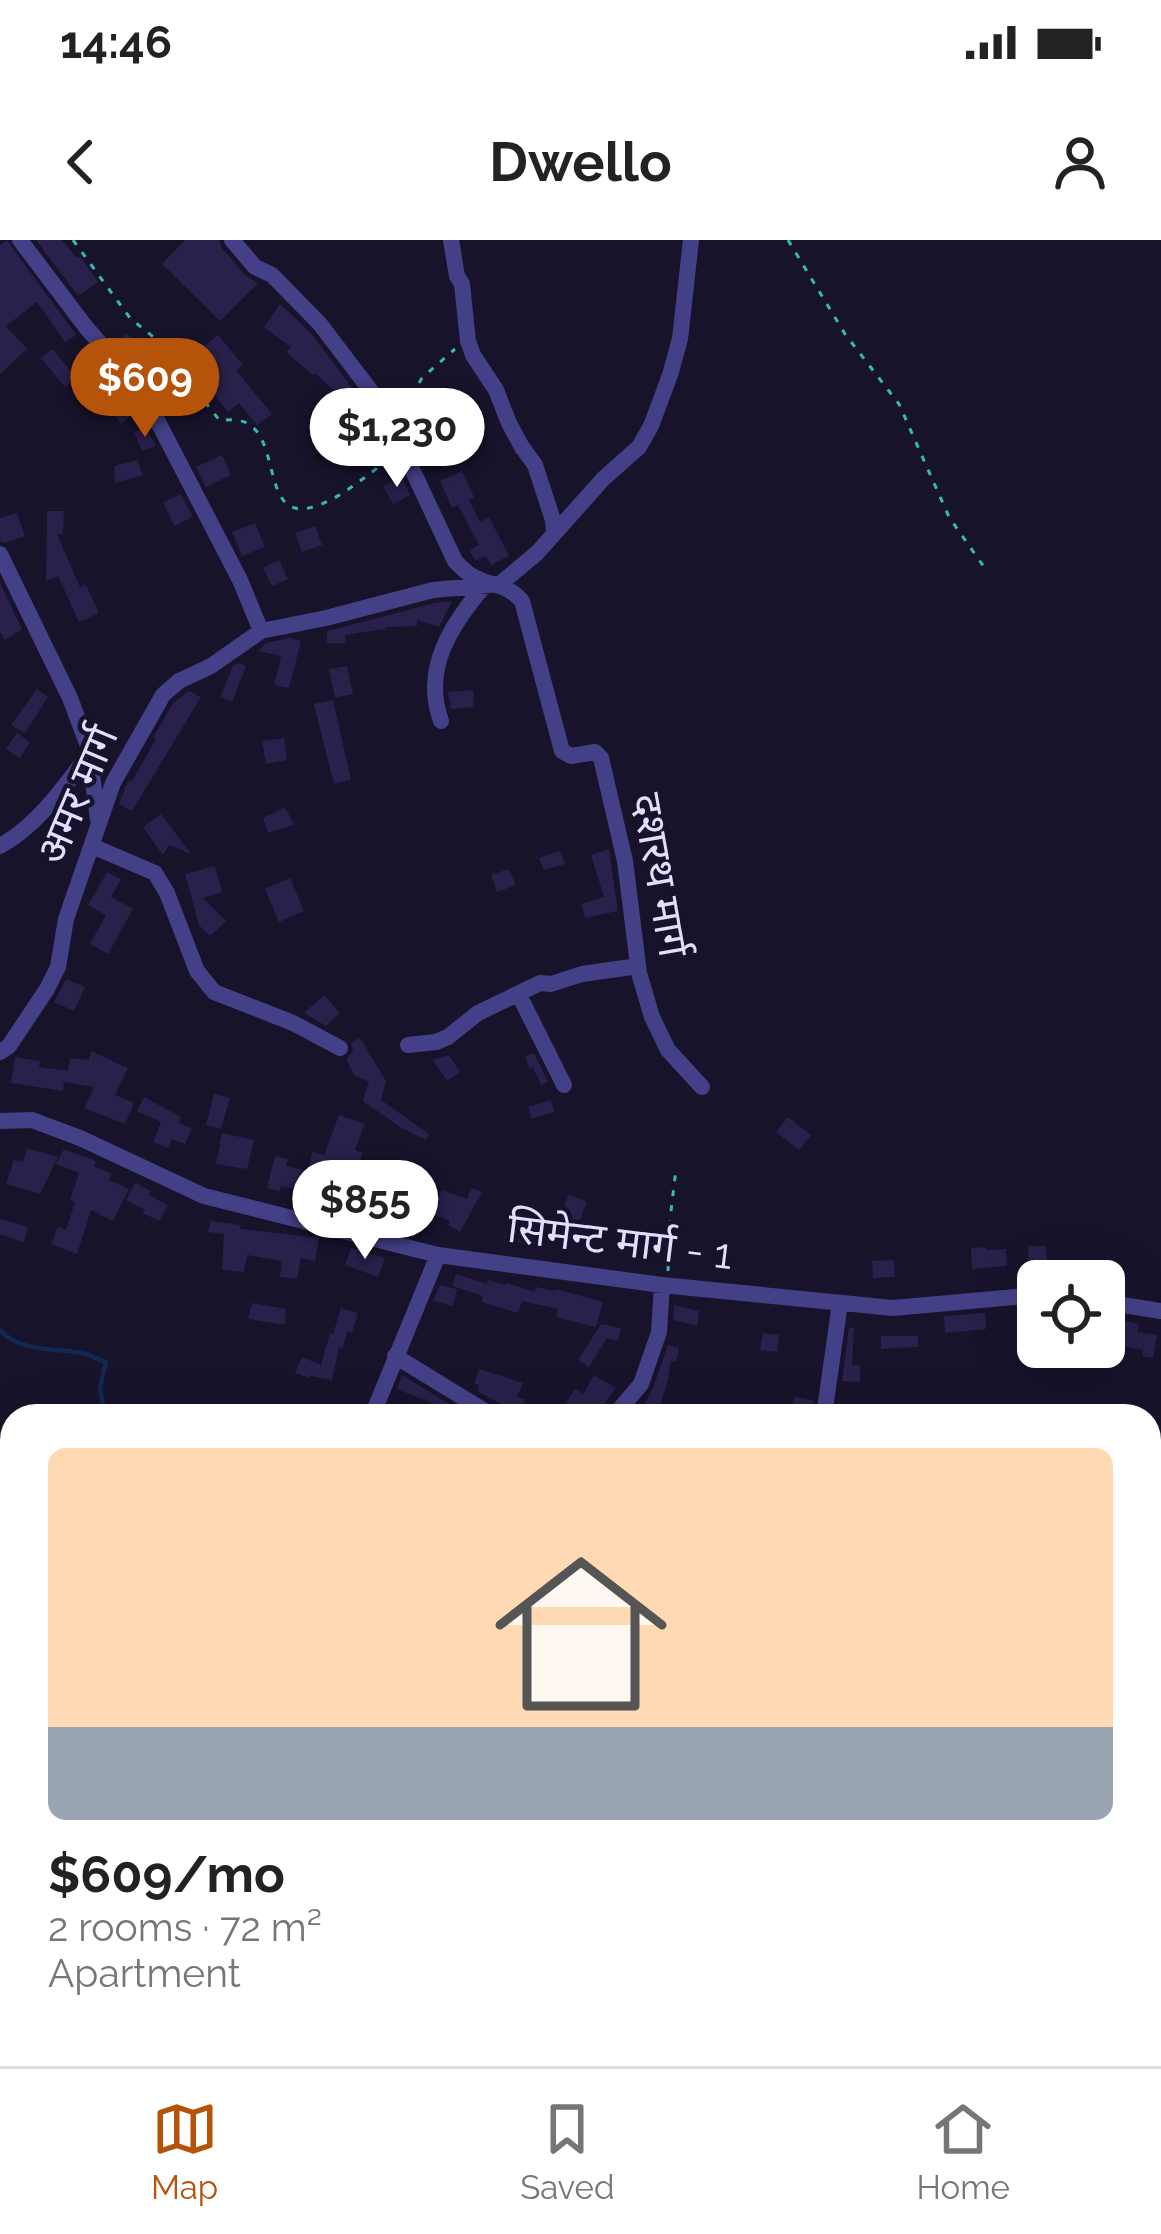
<!DOCTYPE html>
<html lang="en">
<head>
<meta charset="utf-8">
<style>
  :root { --surface:#fff; --page:#f6f6f6; --text:#222; --muted:#767676; --line:#e0e0e0; --accent:#b45309 }
  body { margin:0; font-family:Raleway,"Noto Sans Devanagari",sans-serif; background:var(--page); color:var(--text); height:100vh; display:flex; flex-direction:column; font-size:45px; white-space:nowrap }
  * { box-sizing:border-box; margin:0 }
  p { font-size:39px; color:var(--muted) }
  .icon { flex:none; width:66px; height:66px; fill:none; stroke:currentColor; stroke-width:2; stroke-linecap:round; stroke-linejoin:round }
  .map { position:relative; flex:1; overflow:hidden }
  .sheet { position:absolute; left:0px; top:1164px; width:1161px; height:663px; display:flex; flex-direction:column; background:var(--surface); border-radius:36px 36px 0 0; box-shadow:0 12px 48px #0002 }
  .sheet>* { flex:none }
  .buttons { position:absolute; left:1017px; top:1020px; display:grid; gap:24px }
  .buttons a { display:grid; place-items:center; width:108px; height:108px; border-radius:18px; background:var(--surface); box-shadow:0 12px 48px #0002; font-size:60px }
  .price { position:absolute; translate:-50% -102px; padding:0 27px; border-radius:42px; background:#fff; color:#222; font-size:39px; line-height:78px; filter:drop-shadow(0 3px 6px #0008) }
  .price::after { content:''; position:absolute; left:50%; top:72px; width:36px; height:27px; margin-left:-18px; background:inherit; clip-path:polygon(0 0,100% 0,50% 100%) }
  .price.selected { background:var(--accent); color:#fff }
  ul { padding:0; list-style:none }
  li { display:grid; align-content:center; gap:24px; height:636px; padding:0 48px }
  li span { display:grid; place-items:center; height:372px; border-radius:18px; color:#555 }
  li>.icon { margin-inline-start:auto }
  span .icon { width:216px; height:216px; fill:#fffc; stroke-width:1 }
  li b { font-size:51px }
  .status { display:flex; justify-content:space-between; align-items:center; height:84px; padding:0 60px; background:var(--surface); direction:ltr }
  .status svg { height:33px; fill:currentColor }
  header { display:flex; justify-content:space-between; align-items:center; height:156px; padding:0 48px; background:var(--surface); font-size:54px; font-weight:700 }
  .dock { display:flex; justify-content:space-around; align-items:center; height:168px; border-top:3px solid var(--line); background:var(--surface); font-size:33px; color:var(--muted) }
  .dock a { display:grid; justify-items:center; gap:6px }
  .dock .selected { color:var(--accent) }
  .map>svg:first-child { display:block }
  .green { fill:#163534 }
  .water { fill:#122850 }
  .lines { fill:none; stroke-linecap:round; stroke-linejoin:round }
  .stream { stroke:#122850; stroke-width:4.5 }
  .building { fill:#29204b }
  .path { stroke:#37b8b3; stroke-width:3; stroke-dasharray:6 9; stroke-linecap:butt }
  .minor { stroke:#444087; stroke-width:16 }
  .labels { text-anchor:middle; dominant-baseline:central; stroke-width:9; stroke-linejoin:round; paint-order:stroke }
  .street-label { font-size:42px; fill:#e2defd; stroke:#17132b }
</style>
</head>
<body>
<div class="status"><b>14:46</b><svg viewBox="0 0 49 12"><path d="M0 12V9h3v3zM5 12V6h3v6zM10 12V3h3v9zM15 12V0h3v12zM26 1h20v11H26zM47 4h2v5h-2z"/></svg></div>
<header><svg class="icon" aria-label="back" viewBox="0 0 24 24"><path d="M15 5l-7 7 7 7"/></svg>Dwello<svg class="icon" aria-label="person" viewBox="0 0 24 24"><circle cx="12" cy="8" r="4"/><path d="M4 21q1-7 8-7t8 7"/></svg></header>
<div class="map">
<svg width="1161" height="1826" viewBox="0 0 1161 1826">
  <rect width="100%" height="100%" fill="#17132b"/>
  <path class="green" d="M1161 1740V1826H1092L1101 1815H1149V1755Z"/>
  <path class="water" d="M1161 1617V1674L1149 1690V1633Z
    M810 1815H995L968 1826H756Z"/>
  <g class="lines">
    <path class="stream" d="M0 1090C21 1114 59 1107 87 1114 89 1115 104 1122 106 1122L100 1148 105 1176
      M387 1815 389 1826"/>
  </g>
  <path class="building" d="M7 0 76 95 65 102 37 62 6 86 27 109 0 134V5Z
    M36 0H62L77 18 80 16 98 42 78 56Z
    M185 0H219L222 8 245 35 258 43 220 81 162 24Z
    M280 64 310 92 359 157 350 167 315 133 313 135 286 112 291 107 264 87Z
    M126 93 140 104 129 118 117 103Z
    M218 95 243 125 236 130 272 174 257 185 239 163 228 172 186 121Z
    M52 109 76 137 65 147 41 118Z
    M94 116 138 171 121 184 78 128Z
    M439 169 457 205 428 218 419 199 433 192 425 176Z
    M146 188 156 206 142 211 134 192Z
    M381 192 391 214 382 220 369 200Z
    M222 215 231 235 206 247 196 227Z
    M137 220 143 235 115 243 114 226Z
    M462 231 474 257 469 260 480 282 489 277 509 316 491 325 486 316 475 321 470 310 479 305 458 265 452 268 440 241Z
    M401 236 410 255 393 264 383 246Z
    M181 254 193 277 174 286 163 262Z
    M47 271H64L63 294H57L80 347 86 345 99 373 79 382 58 336 46 341Z
    M17 273 25 296 5 303 0 301V278Z
    M255 283 265 307 242 316 232 292Z
    M315 286 322 305 302 312 295 293Z
    M279 320 288 339 272 346 263 328Z
    M0 343 22 389 5 400 0 392Z
    M452 361 439 387 417 380V386L385 387V389L345 395V403H327V391L435 363Z
    M289 398 301 401 289 448 274 445 281 416 258 411 266 403Z
    M238 423 246 426 232 462 220 457 233 426Z
    M347 426 353 454 335 458 329 429Z
    M37 449 48 457 25 493 11 485Z
    M473 450 474 467 451 469 448 452Z
    M189 451 201 457 132 571 119 564 125 548 129 540 132 541 156 499 153 498 173 463Z
    M333 460 351 540 334 544 314 464Z
    M17 493 30 502 20 518 6 509Z
    M284 498 287 520 266 524 262 501Z
    M285 567 294 585 268 593 263 578Z
    M161 574 191 614 169 605 163 615 143 587Z
    M609 609 618 671 585 678 581 664 604 657 591 615Z
    M560 611 565 624 544 630 539 618Z
    M215 626 222 652 203 658 226 681 210 696 199 685 185 634Z
    M509 629 516 645 497 652 491 635Z
    M107 632 121 639 111 657 133 669 108 714 90 704 106 675 88 665Z
    M290 638 304 671 279 682 265 649Z
    M66 739 85 747 74 771 54 762Z
    M324 755 340 773 326 786 304 773Z
    M360 798 386 841 381 860 429 894 426 900 400 887 363 861 369 842 354 835 346 819 353 811 351 803Z
    M91 811 128 828 115 855 134 863 125 884 84 868 94 847 64 842 63 851 11 843 15 817 40 821 39 827 68 831 70 818 89 820Z
    M534 813 548 842 541 845 533 828 538 826 529 829 525 816Z
    M449 815 460 832 447 841 433 820Z
    M214 854 230 858 221 889 206 885Z
    M144 857 181 877 179 883 192 888 185 904 172 899 168 908 153 902 161 882 137 871Z
    M551 860 554 872 531 879 528 867Z
    M339 875 365 884 355 910 363 913 358 924 356 923 348 955 360 958 358 969 345 966 346 959 281 946 280 951 267 948 275 916 288 919 286 926 308 931 312 912 324 915Z
    M788 877 811 895 799 910 776 892Z
    M222 893 254 900 247 929 216 924Z
    M27 908 58 917 40 954 6 944 14 920 23 922Z
    M64 909 96 921 94 926 112 934 109 940 129 949 113 981 91 970 77 1014 51 1004 58 987 66 990 75 962 70 960 79 933 56 924Z
    M391 931 408 939 400 955 428 968 419 989 367 962 375 944 384 948Z
    M135 943 151 951 149 955 168 965 159 981 143 973 145 970 126 960Z
    M471 948 482 952 460 992 448 985 450 981 430 973 442 950 467 959Z
    M569 954 587 962 577 987 569 984 564 999 545 992 551 978 558 980Z
    M512 974 528 980 521 1003 504 998Z
    M0 979 28 987 24 1003 0 994Z
    M210 981 241 985 240 989 319 998 315 1021 301 1018 297 1039 280 1037 282 1021 247 1015 244 1032 222 1030 224 994 208 992Z
    M1028 1006H1046L1047 1023 1029 1024Z
    M986 1007V1010L1006 1009 1007 1026 972 1029 971 1008Z
    M351 1008 385 1018 378 1037 345 1025Z
    M894 1020 895 1037 873 1038 872 1021Z
    M456 1034 487 1044 488 1040 506 1045 507 1043 535 1052 536 1047 555 1051 556 1049 603 1062 596 1087 556 1077 558 1069 522 1061 518 1073 481 1062 483 1056 452 1046Z
    M440 1045 457 1049 453 1066 433 1061Z
    M252 1063 286 1069 285 1085 248 1079Z
    M674 1065 699 1071 697 1086 673 1080Z
    M341 1068 358 1073 352 1093 347 1091 343 1108 339 1107 332 1140 311 1136 310 1138 295 1133 302 1117 321 1125 330 1093 333 1094Z
    M1038 1068V1083L1018 1082V1070Z
    M985 1073 986 1089 945 1093 944 1076Z
    M1104 1076 1139 1084 1137 1092 1157 1095 1153 1118 1142 1116 1143 1110 1116 1105 1117 1100 1104 1096Z
    M601 1084 621 1088 618 1101 607 1098 589 1127 578 1120Z
    M849 1087 854 1088 852 1125H860V1142L842 1141Z
    M763 1093 779 1095 777 1112 760 1110Z
    M881 1096H918V1107L881 1109Z
    M668 1105 679 1108 676 1122 671 1121 667 1144 656 1176H638L653 1148Z
    M479 1129 523 1143 517 1157 525 1160 519 1176 507 1172 508 1168 477 1151 479 1145 474 1143Z
    M402 1135 454 1167 449 1176H429L434 1164 397 1149Z
    M594 1135 616 1148 596 1176H558L575 1149 583 1154Z
    M794 1157 813 1160 811 1176H791Z
    M330 1163 360 1172 359 1176H326Z"/>
  <g class="lines">
    <path class="path" d="M73 0 130 78 157 100 220 181C293 166 250 289 316 266 341 258 366 236 388 220
      M788 0 845 94 899 164 949 277 984 327
      M404 169 422 138 455 109
      M668 1031 671 971 676 929"/>
    <path class="minor" d="M20 0 85 86 144 155 240 340 261 391
      M232 0 255 27 272 35 320 84 383 167 455 321C460 326 465 332 472 336 491 347 505 342 522 361L562 511 571 516 595 512 601 518 625 621 639 733 652 777 668 810 702 847
      M451 0 457 36 462 44 468 101 473 115 496 150 509 183 523 209
      M522 207 535 225 553 280 554 293
      M0 314 70 458 88 506 98 579
      M441 481C422 429 451 385 484 346
      M0 606C37 586 64 547 89 514
      M92 606 155 633 167 653 197 731 214 752 293 783 340 808
      M519 755 564 845
      M408 805 436 802 448 797 478 773 540 743 551 744 582 734 638 726
      M0 812 9 806 47 749 58 727 66 679 113 543 163 455 179 441 211 426 261 391 326 378 433 350 500 344 537 313 603 239 639 207 651 186 670 135 680 99 691 0
      M0 881 32 880 80 898 204 956 438 1015 662 1045 893 1068 1038 1055
      M1104 1062 1161 1071
      M395 1116 493 1176
      M372 1176 438 1015
      M614 1176 641 1144 659 1092 662 1045
      M824 1176 840 1063
      M0 1314 12 1305
      M0 1422 12 1416
      M0 1561 12 1553
      M0 1635 12 1650
      M0 1798 12 1795"/>
  </g>
  <g class="labels">
    <g class="street-label">
      <text transform="translate(77 555) rotate(-67)">अमर मार्ग</text>
      <text transform="translate(660 635) rotate(80)">दशरथ मार्ग</text>
      <text transform="translate(620 1001) rotate(7)">सिमेन्ट मार्ग - 1</text>
    </g>
  </g>
</svg>
<div class="buttons">
<a><svg class="icon" aria-label="locate" viewBox="0 0 24 24"><circle cx="12" cy="12" r="6"/><path d="M12 2v4M12 18v4M2 12h4M18 12h4"/></svg></a>
</div>
<b class="price selected" style="left:145px;top:200px">$609</b>
<b class="price" style="left:397px;top:250px">$1,230</b>
<b class="price" style="left:365px;top:1022px">$855</b>
<section class="sheet">
<ul>
<li><span style="background:linear-gradient(#ffd9b3 75%,#9aa5b1 0)"><svg class="icon" aria-label="home" viewBox="0 0 24 24"><path d="M3 11l9-7 9 7M6 9v11h12V9"/></svg></span><div><b>$609/mo</b><p>2 rooms · 72 m²</p><p>Apartment</p></div></li>
</ul>
</section>
</div>
<nav class="dock">
<a class="selected"><svg class="icon" aria-label="map" viewBox="0 0 24 24"><path d="M3 6l6-2 6 2 6-2v14l-6 2-6-2-6 2zM9 4v14M15 6v14"/></svg>Map</a>
<a><svg class="icon" aria-label="saved" viewBox="0 0 24 24"><path d="M7 4h10v16l-5-4-5 4z"/></svg>Saved</a>
<a><svg class="icon" aria-label="home" viewBox="0 0 24 24"><path d="M3 11l9-7 9 7M6 9v11h12V9"/></svg>Home</a>
</nav>
</body>
</html>
